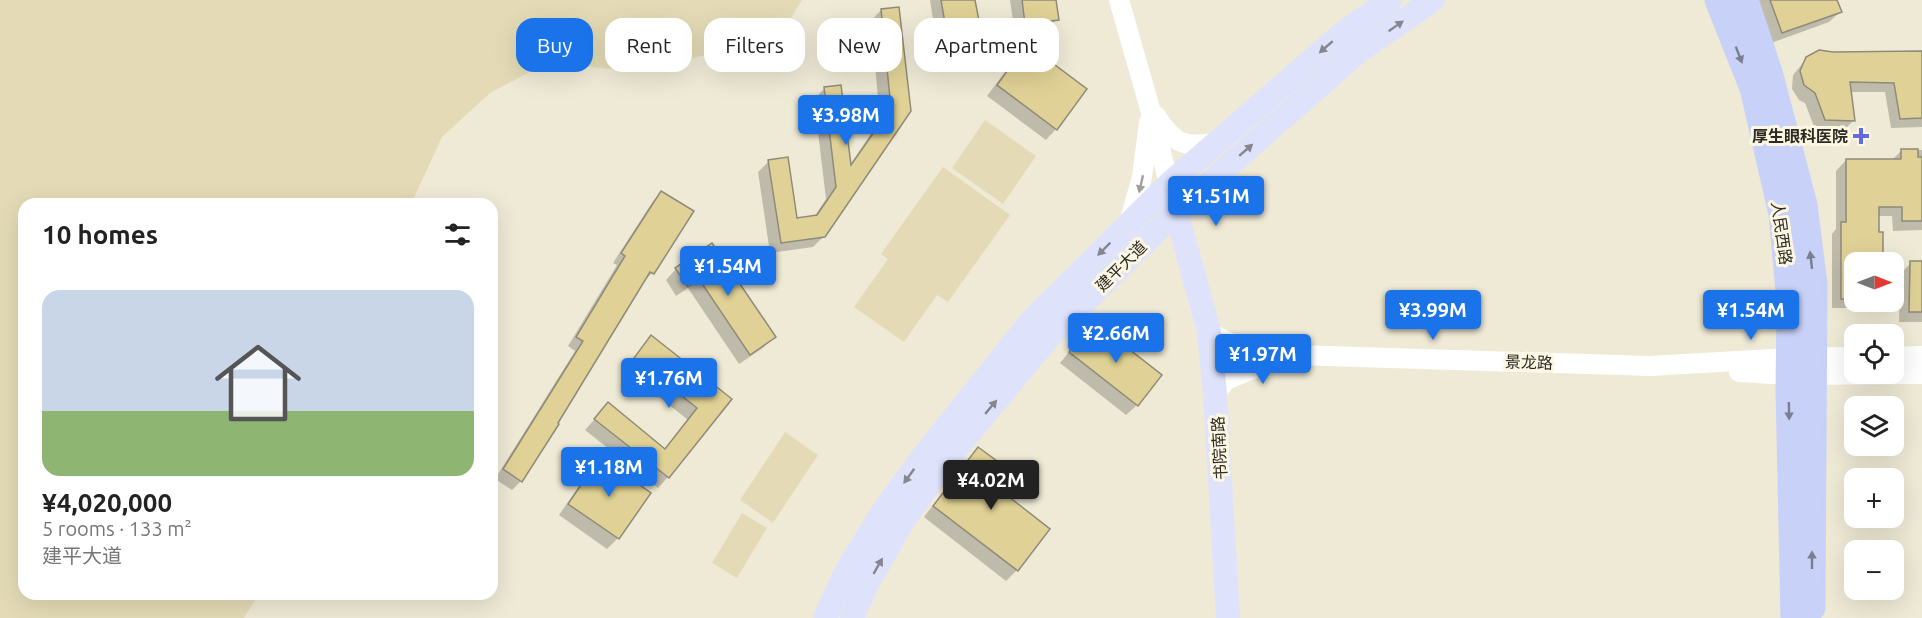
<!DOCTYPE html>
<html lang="en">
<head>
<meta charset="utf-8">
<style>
  :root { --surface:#fff; --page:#f6f6f6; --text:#222; --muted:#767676; --line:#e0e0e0; --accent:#1a73e8 }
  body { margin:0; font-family:Ubuntu,"Noto Sans SC",sans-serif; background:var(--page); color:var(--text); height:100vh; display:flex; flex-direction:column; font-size:22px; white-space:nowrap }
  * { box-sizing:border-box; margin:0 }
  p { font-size:20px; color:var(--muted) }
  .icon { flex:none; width:33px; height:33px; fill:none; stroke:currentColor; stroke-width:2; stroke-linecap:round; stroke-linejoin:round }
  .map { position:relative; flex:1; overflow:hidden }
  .drawer { position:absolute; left:18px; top:198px; width:480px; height:402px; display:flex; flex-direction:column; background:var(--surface); border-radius:18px; box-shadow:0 6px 24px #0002 }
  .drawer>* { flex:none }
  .hud { position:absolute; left:516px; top:18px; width:570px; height:54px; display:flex; gap:12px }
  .needle { width:39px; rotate:90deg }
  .controls { position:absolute; left:1844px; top:252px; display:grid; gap:12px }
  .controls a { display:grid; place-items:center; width:60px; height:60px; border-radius:12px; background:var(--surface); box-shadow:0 6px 24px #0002; font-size:30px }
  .price { position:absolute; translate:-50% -51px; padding:0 14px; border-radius:6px; background:var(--accent); color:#fff; font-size:20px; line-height:39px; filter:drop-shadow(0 2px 3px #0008) }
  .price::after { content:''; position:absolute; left:50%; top:36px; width:18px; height:14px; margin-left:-9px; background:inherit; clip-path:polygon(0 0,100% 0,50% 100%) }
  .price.on { background:#222; color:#fff }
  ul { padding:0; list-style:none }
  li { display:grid; align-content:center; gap:12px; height:318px; padding:0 24px }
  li+li { border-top:2px solid var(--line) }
  li span { display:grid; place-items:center; height:186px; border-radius:18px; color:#555 }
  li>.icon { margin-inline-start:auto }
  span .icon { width:108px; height:108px; fill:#fffc; stroke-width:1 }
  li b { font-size:26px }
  h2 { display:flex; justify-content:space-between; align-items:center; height:72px; padding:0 24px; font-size:26px }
  .tag { padding:0 21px; border-radius:18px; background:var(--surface); box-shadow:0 6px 24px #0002; font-size:21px; line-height:54px }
  .tag.on { background:var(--accent); color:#fff }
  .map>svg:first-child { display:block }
  .green { fill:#e4dbb6 }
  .shadow { fill:#0003 }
  .building { fill:#e0d296; stroke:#8f8b79; stroke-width:1.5 }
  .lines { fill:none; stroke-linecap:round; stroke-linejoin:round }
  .minor { stroke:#fff; stroke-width:20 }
  .major { stroke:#dee3fb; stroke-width:24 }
  .highway { stroke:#c8d1f8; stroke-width:27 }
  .oneway { fill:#85868f }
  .oneway2 { fill:#7a7e8e }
  .oneway3 { fill:#a09f9c }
  .poi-dot { fill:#616ce4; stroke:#fcf7e3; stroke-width:2 }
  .labels { text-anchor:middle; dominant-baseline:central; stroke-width:6; stroke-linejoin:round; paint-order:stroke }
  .poi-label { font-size:16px; font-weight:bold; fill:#2c2a23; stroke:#fcf7e3; text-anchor:end }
  .street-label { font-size:16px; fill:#2c2a23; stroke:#fcf7e3 }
</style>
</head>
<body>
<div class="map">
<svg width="1922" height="618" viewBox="0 0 1922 618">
  <rect width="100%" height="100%" fill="#efead6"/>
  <path class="green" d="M0 0H802L791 18 760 37 724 51 671 63 608 69 561 63 537 68 490 93 442 137 411 204H24V594H259L244 618H0Z
    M985 120 1036 156 1003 204 952 168Z
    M943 167 1010 215 948 302 937 295 904 342 854 307 888 259 881 254Z
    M785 432 818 455 773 523 740 500Z
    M742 513 767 528 737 578 712 563Z"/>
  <path class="shadow" d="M930 0H974L980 35 970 46 938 51Z
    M1010 0H1055L1057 19 1047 30 1015 34Z
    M1756 0H1836L1840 12 1829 22 1771 43Z
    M881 10 909 111 824 236 813 247 770 253 758 172 769 161 796 220 814 217 826 199 814 99 824 89 850 165 880 120 871 21Z
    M1027 46 1056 129 1046 140 987 96 1016 57Z
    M1922 53V127L1891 128 1885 92H1850L1854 120 1844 130 1815 129 1805 103 1799 100 1792 89 1793 75 1807 58 1833 54Z
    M1902 150H1922V230L1893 231 1892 216H1877V234H1882V262H1854V302H1873L1866 308H1832V234L1836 229V171L1846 160H1892Z
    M662 192 652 273 643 282 521 481 512 490 495 479 575 351 568 346 617 265 613 263 653 201Z
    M712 245 774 337 763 348 739 364 688 288 676 296 666 280 676 269Z
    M1911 263H1922V322H1899L1900 274Z
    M1093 323 1137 405 1126 415 1060 363Z
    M652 337 730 399 668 477 658 488 585 430 608 404 664 450 688 420 624 369Z
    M979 449 997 489 1048 529 1017 570 1006 581 924 517 968 459Z
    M601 459 649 493 618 538 607 549 559 515 590 470Z"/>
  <path class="building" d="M941 0H975L982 36 948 41Z
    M1022 0H1056L1059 20 1025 24Z
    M1770 0H1837L1842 12 1782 33Z
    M899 7 911 111 825 237 781 243 768 160 788 157 797 218 817 215 836 187 824 87 841 85 851 165 891 108 881 9Z
    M1027 44 1087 89 1057 130 997 85Z
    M1819 50 1833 52 1922 51V118L1900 119 1894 83 1850 82 1855 121 1825 120 1815 93 1804 85 1800 71 1806 57Z
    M1901 149H1918V157H1922V221H1902V207H1879V232H1883V262H1854V299H1841V222H1846V159H1901Z
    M661 191 694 211 654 274 650 272 558 423 559 424 522 482 503 469 583 341 576 337 625 256 621 253Z
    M712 243 776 337 750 355 699 279 688 287 675 268Z
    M1910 261H1922V312H1909Z
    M1093 321 1162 375 1138 406 1069 352Z
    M651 335 732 399 669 478 594 419 608 402 665 449 697 408 634 358Z
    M978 447 1012 472 999 489 1050 529 1018 571 933 506Z
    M600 457 651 493 619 539 568 504Z"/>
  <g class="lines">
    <path class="minor" d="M1119 0 1149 105 1169 184
      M1156 116C1173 144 1186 149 1218 142
      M1129 223 1142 177 1149 122
      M1209 331C1234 350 1265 353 1296 355L1650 366 1790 358 1854 357
      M1893 357 1922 356
      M1739 372 1789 375 1922 374
      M1215 394 1226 380 1267 363 1286 358"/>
    <path class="major" d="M1173 200 1209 331 1215 394 1228 618
      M825 618 845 574 882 513 921 459 1032 320 1169 184 1344 32 1390 0
      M852 618 866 586 902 523 940 468 1050 336 1176 212 1359 51 1433 0"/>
    <path class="highway" d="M1718 0 1753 88 1782 214 1790 302 1789 391 1794 618
      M1745 0 1769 72 1804 205 1814 284 1812 608"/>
  </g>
  <defs><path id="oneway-solid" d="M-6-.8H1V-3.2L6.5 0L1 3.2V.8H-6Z" transform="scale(1.5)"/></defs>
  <g class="oneway">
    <use href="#oneway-solid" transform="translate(1396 26) rotate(-35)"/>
    <use href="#oneway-solid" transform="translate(1326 47) rotate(139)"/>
    <use href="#oneway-solid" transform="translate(1246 150) rotate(-41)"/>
    <use href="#oneway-solid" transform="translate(1104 249) rotate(135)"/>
    <use href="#oneway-solid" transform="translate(991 407) rotate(-50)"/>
    <use href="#oneway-solid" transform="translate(909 476) rotate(126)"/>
    <use href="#oneway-solid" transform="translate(878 566) rotate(-60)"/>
  </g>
  <g class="oneway2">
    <use href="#oneway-solid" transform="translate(1739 55) rotate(69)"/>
    <use href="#oneway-solid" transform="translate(1811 260) rotate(-97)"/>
    <use href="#oneway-solid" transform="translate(1789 411) rotate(89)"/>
    <use href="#oneway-solid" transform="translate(1812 560) rotate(-90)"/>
  </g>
  <use class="oneway3" href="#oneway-solid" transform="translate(1141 184) rotate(103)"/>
  <path class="poi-dot" d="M1858 127h6v6h6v6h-6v6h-6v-6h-6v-6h6z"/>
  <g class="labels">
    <g class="poi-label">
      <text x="1848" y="136">厚生眼科医院</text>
    </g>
    <g class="street-label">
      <text transform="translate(1782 233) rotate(82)">人民西路</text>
      <text transform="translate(1121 266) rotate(-45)">建平大道</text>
      <text transform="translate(1529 362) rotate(2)">景龙路</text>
      <text transform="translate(1219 448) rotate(-93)">书院南路</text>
    </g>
  </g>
</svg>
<div class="controls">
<a><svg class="needle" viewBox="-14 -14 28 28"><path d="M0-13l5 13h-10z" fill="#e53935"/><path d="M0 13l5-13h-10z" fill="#767676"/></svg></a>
<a><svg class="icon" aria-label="locate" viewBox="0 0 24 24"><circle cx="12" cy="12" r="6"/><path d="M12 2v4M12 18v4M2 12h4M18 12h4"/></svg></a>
<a><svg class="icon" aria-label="layers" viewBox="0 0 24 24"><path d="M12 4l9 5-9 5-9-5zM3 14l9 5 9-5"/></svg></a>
<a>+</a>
<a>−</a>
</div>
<b class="price" style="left:846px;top:146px">¥3.98M</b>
<b class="price" style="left:1216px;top:227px">¥1.51M</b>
<b class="price" style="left:728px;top:297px">¥1.54M</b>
<b class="price" style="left:1433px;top:341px">¥3.99M</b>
<b class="price" style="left:1751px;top:341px">¥1.54M</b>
<b class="price" style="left:1116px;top:364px">¥2.66M</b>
<b class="price" style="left:1263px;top:385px">¥1.97M</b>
<b class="price" style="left:669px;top:409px">¥1.76M</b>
<b class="price" style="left:609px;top:498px">¥1.18M</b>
<b class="price on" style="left:991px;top:511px">¥4.02M</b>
<div class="hud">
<a class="tag on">Buy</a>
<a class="tag">Rent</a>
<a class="tag">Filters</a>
<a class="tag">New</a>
<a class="tag">Apartment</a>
</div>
<section class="drawer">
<h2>10 homes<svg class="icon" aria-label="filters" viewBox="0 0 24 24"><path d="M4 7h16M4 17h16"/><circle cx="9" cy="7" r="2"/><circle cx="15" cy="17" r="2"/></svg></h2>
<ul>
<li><span style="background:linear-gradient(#c9d6e8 65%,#8fb573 0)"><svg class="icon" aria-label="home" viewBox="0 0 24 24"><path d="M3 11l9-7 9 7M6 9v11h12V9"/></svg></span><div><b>¥4,020,000</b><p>5 rooms · 133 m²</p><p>建平大道</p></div></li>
</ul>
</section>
</div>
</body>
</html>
